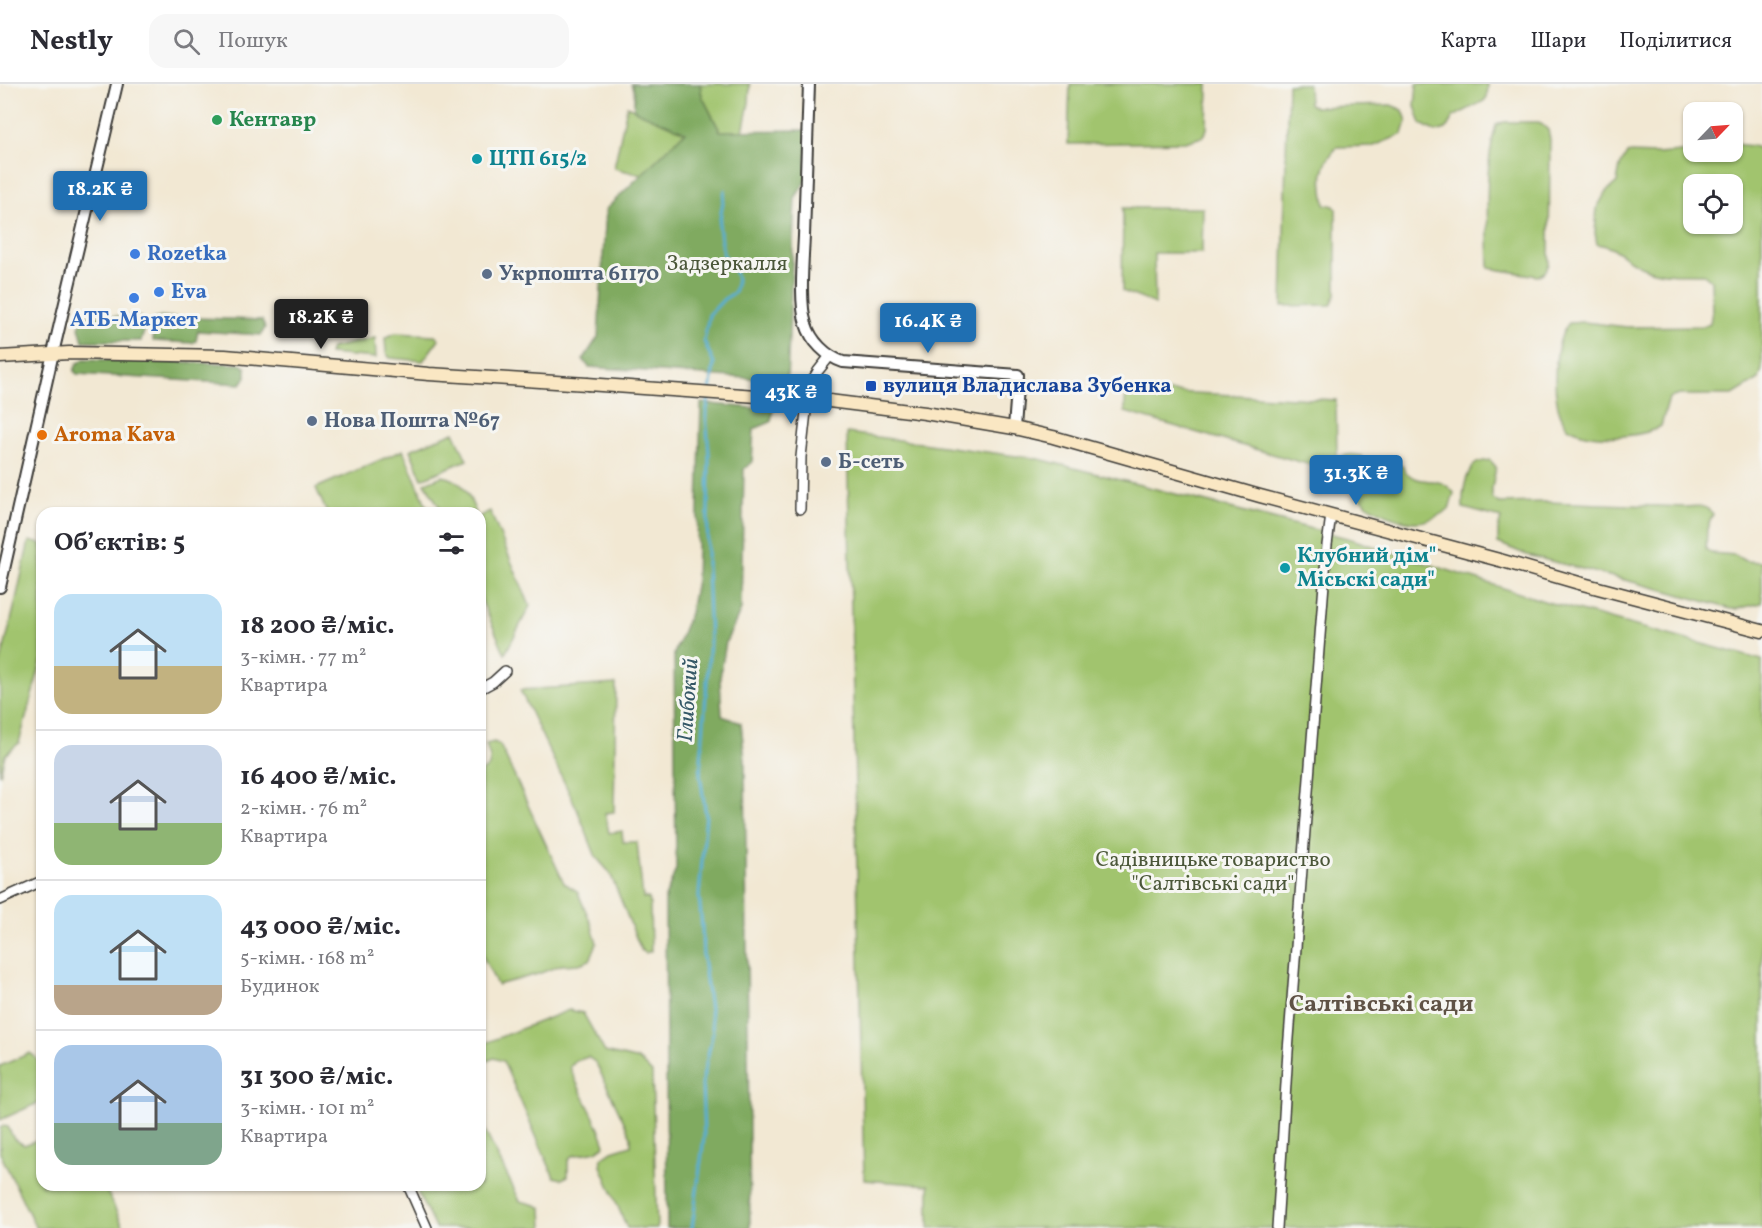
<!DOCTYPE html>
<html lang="uk">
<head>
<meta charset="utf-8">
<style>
  :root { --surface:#fff; --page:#f7f7f7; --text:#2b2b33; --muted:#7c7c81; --line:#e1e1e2; --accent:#1f6fb2 }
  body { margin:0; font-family:Vollkorn,serif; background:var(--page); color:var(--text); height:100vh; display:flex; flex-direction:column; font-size:22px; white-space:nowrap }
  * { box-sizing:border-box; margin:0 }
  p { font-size:20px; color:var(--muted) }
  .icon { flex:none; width:33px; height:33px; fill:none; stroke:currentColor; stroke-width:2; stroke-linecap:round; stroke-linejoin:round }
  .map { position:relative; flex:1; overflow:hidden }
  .details { position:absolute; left:36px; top:423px; width:450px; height:684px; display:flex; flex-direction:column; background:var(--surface); border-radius:18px; box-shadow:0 2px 4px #0004 }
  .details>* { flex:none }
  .needle { width:39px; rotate:65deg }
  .buttons { position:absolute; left:1683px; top:18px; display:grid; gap:12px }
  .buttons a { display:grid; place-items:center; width:60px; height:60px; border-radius:12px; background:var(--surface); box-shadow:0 2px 4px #0004; font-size:30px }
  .price { position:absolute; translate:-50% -51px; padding:0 14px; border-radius:6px; background:var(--accent); color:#fff; font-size:20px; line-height:39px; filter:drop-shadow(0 2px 3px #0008) }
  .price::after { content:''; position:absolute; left:50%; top:36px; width:18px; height:14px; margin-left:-9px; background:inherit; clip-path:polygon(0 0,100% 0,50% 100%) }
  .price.selected { background:#222; color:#fff }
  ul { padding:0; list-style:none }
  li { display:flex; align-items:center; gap:18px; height:150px; padding:0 18px }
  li+li { border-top:2px solid var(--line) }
  li span { display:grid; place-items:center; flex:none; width:168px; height:120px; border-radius:18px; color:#555 }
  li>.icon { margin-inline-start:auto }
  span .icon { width:72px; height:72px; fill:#fffc; stroke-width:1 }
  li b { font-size:26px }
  h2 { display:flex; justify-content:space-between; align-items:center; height:72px; padding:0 18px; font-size:26px }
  header { display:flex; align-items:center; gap:36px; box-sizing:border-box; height:84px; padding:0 30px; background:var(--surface); border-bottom:2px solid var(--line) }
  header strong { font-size:28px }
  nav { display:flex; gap:33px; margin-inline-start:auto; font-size:21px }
  .search { width:420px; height:54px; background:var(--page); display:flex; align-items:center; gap:15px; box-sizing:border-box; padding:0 21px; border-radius:18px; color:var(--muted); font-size:22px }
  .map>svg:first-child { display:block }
  .green { fill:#a1c46e; stroke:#5e7045; stroke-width:1.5; fill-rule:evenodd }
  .forest { fill:#80aa61; stroke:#4e633e; stroke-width:1.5 }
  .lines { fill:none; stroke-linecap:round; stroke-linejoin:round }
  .stream { stroke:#57afd4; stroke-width:3 }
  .minor-casing { stroke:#3c3b37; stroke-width:12 }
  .tertiary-casing { stroke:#3c3b37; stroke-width:14 }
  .secondary-casing { stroke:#3c3b37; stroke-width:15 }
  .minor { stroke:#fff; stroke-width:9 }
  .tertiary { stroke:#fff; stroke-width:10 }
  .secondary { stroke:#fae7c3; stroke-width:12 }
  .secondary-bridge-casing { stroke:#3c3b37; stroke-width:15; stroke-linecap:butt }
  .secondary-bridge { stroke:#fae7c3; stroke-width:12 }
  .leisure-dot { fill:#2e9e5b; stroke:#f6f6f2; stroke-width:2 }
  .culture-dot { fill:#0f9aa8; stroke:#f6f6f2; stroke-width:2 }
  .shop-dot { fill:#3f7fe0; stroke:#f6f6f2; stroke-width:2 }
  .service-dot { fill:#5c6f8a; stroke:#f6f6f2; stroke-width:2 }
  .transit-dot { fill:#1a4fb4; stroke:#f6f6f2; stroke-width:2 }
  .food-dot { fill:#e8710a; stroke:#f6f6f2; stroke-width:2 }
  .labels { text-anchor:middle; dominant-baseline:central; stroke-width:6; stroke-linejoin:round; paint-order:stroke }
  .leisure-label { font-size:21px; font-weight:bold; fill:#27864d; stroke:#f6f6f2; text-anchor:start }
  .culture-label { font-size:21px; font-weight:bold; fill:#0d838f; stroke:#f6f6f2; text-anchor:start }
  .shop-label { font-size:21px; font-weight:bold; fill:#366cbe; stroke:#f6f6f2; text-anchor:start }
  .park-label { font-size:21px; fill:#4b5739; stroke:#f6f6f2 }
  .service-label { font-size:21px; font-weight:bold; fill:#4e5e75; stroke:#f6f6f2; text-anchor:start }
  .transit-label { font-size:21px; font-weight:bold; fill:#164399; stroke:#f6f6f2; text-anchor:start }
  .food-label { font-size:21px; font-weight:bold; fill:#c56008; stroke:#f6f6f2; text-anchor:start }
  .water-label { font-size:22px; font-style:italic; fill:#345766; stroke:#f6f6f2 }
  .quarter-label { font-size:24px; font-weight:bold; fill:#5f5245; stroke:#f6f6f2 }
</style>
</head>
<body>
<header>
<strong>Nestly</strong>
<div class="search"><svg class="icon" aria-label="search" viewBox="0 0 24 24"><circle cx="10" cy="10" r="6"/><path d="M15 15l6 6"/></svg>Пошук</div>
<nav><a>Карта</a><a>Шари</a><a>Поділитися</a></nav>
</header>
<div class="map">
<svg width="1762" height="1144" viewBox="0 0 1762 1144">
  <rect width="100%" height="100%" fill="#f6f6f2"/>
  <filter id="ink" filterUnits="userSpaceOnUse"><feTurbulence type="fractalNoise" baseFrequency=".0167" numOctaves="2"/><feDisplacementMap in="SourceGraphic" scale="12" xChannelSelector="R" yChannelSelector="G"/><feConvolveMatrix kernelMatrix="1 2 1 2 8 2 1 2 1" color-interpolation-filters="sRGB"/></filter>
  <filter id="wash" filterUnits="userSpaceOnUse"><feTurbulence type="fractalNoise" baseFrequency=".008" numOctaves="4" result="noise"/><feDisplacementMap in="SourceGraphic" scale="24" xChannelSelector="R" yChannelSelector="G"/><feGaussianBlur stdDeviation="1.35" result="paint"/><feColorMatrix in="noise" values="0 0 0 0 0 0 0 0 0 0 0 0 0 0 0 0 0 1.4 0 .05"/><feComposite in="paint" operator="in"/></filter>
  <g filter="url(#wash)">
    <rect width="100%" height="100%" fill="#f2e8d3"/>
    <path class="green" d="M700 0H750L749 19 734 90 720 47 702 12Z
      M1070 0H1208L1207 45 1202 53 1185 58 1068 60Z
      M1288 0H1308L1309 20 1315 23 1391 21 1403 26 1407 37 1403 50 1374 62 1337 63C1319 83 1321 95 1325 120L1334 122 1336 125V210L1331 221 1282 222Z
      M1417 0H1488L1487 13 1484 17 1453 33 1446 45 1436 48 1421 40 1415 22Z
      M627 22 686 48 641 91 614 84Z
      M1504 38H1539L1548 46 1550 55 1549 180 1545 188 1538 192 1489 184C1488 137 1483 87 1496 41Z
      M1733 60 1753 62 1762 66V285L1759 295 1733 311H1680L1669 314 1661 342C1644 353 1610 354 1590 351 1582 350 1574 346 1567 343 1562 335 1558 327 1557 317 1553 297 1555 254 1569 239L1583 238 1627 243 1703 242 1710 239 1712 227 1711 196 1704 190C1684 189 1661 192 1643 183 1624 175 1618 163 1597 160L1595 149 1597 124 1606 108 1617 98 1620 82 1627 69 1658 70 1693 67 1732 68ZM1694 100H1732V140H1694Z
      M1123 124H1203L1202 169H1154L1155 220 1122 207Z
      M395 249 435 251 439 255 423 277 390 274 386 269 385 254Z
      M375 254 376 274 329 270 331 264Z
      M1133 306 1336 316 1337 374C1346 371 1352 369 1361 372L1366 380 1402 382C1404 384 1405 388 1408 390 1423 403 1439 389 1454 409L1449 425C1439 432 1426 439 1413 438 1399 437 1363 423 1357 410L1363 396 1125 328V317L1127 310Z
      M454 348 467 376 422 395 410 366Z
      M847 349 1039 375 1351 455 1547 518 1762 576V1144H929V1101L864 1096Z
      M403 366 427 423 415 429H327L316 404Z
      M1490 376 1496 383 1492 404V414L1499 419 1546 418 1685 423C1697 422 1705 420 1713 430L1707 445 1706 465 1711 469 1735 471 1745 477 1762 478V519L1737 525H1731L1664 506 1527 471 1498 459V445L1501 434 1463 424C1462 410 1465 390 1475 380 1479 377 1485 377 1490 376Z
      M442 392C465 396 468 410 476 429H443L425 399Z
      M490 427 530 522 505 570 480 513V432Z
      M29 457 42 460V575L19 659 5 671 0 691V581L15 520Z
      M616 600 614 728 605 729 609 749 622 747 623 758H637L643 814H648L650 821 651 867 646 869 641 866 610 789 596 773 577 725 520 606Z
      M494 658 500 661 564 799 577 807 591 839 597 859 590 876 579 880 561 881 538 890 497 901 480 866V690L489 682 490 674 486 660Z
      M569 926 583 929 605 968 639 976 652 989 657 1144H627L601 1082 602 1074 612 1067 631 1061V1053L596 979 588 973 576 977 570 983C580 1010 597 1034 605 1061L596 1067 572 1072 568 1077V1092L562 1095 554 1093 503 977 494 974 480 980V961Z
      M30 969C47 979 42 1001 42 1018H40L0 1036V982Z
      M480 1037 520 1117 536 1121 542 1124 543 1144H435L414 1101H480Z
      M4 1042 8 1043 14 1055 24 1061 42 1054V1101H104L123 1142 126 1144H36L0 1069V1044Z"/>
    <path class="forest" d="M631 0H700L702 12 720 47 807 46 806 97 795 114 787 297 589 283 583 276 598 253 606 125 685 48 634 26V8Z
      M84 231 141 233 146 242 141 257H83L79 243Z
      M161 233 262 236 265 244 261 251 198 247 196 257 192 259 153 257 154 235Z
      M84 275 240 280 246 284V293L241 300 77 290 74 287 77 280Z
      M701 319 773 326 771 338 754 345 752 378 744 385 741 526 726 558 720 594 722 632 741 639 745 676 750 1144H667L665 814 676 785 674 570 690 529 696 496Z"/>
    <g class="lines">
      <path class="stream" d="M710 307 714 280 704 257 709 231 724 215 734 209 737 196 734 184 723 170 719 141 725 106
        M692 1144 704 1053 702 998 713 948 703 873 702 843 699 812 706 731 700 691 710 556 707 481 709 370 706 331 709 313"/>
    </g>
  </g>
  <g filter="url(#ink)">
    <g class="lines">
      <g class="minor-casing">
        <path id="minor" d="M800 425 801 373 808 309 812 297 818 287 830 272
          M480 605 493 598 505 587
          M0 816 42 797
          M408 1101 427 1144
          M1277 1144 1288 967 1327 461 1331 431"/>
      </g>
      <g class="tertiary-casing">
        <path id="tertiary" d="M809 0C807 51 806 102 804 152 803 175 799 219 806 240 811 257 826 272 843 278L1018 291 1014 344
          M0 503 53 269 117 0"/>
      </g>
      <g class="secondary-casing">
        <path id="secondary" d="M0 273 69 269 225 272 429 290 587 300
          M829 317 925 329 1014 344 1053 353 1260 412 1503 477 1579 499 1762 547"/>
      </g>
      <use href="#minor" class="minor"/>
      <use href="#tertiary" class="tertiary"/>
      <use href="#secondary" class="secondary"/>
      <g class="secondary-bridge-casing">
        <path id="secondary-bridge" d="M587 300 829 317"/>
      </g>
      <use href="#secondary-bridge" class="secondary-bridge"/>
    </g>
  </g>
  <circle class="leisure-dot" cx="217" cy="36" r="6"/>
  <g class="culture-dot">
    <circle cx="477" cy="75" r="6"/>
    <circle cx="1285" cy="484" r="6"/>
  </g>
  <g class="shop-dot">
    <circle cx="135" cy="170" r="6"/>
    <circle cx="159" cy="208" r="6"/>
    <circle cx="134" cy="214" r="6"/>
  </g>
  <g class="service-dot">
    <circle cx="487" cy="190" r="6"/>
    <circle cx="312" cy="337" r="6"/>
    <circle cx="826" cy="378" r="6"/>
  </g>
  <rect class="transit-dot" x="865" y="296" width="12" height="12" rx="3"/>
  <circle class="food-dot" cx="42" cy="351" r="6"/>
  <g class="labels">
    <g class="leisure-label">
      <text x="229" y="36">Кентавр</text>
    </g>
    <g class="culture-label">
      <text x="489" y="75">ЦТП 615/2</text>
      <text x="1297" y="472">Клубний дім"<tspan x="1297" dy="24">Місьскі сади"</tspan></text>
    </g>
    <g class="shop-label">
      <text x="147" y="170">Rozetka</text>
      <text x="171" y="208">Eva</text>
      <text x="134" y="236" text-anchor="middle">АТБ-Маркет</text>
    </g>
    <g class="park-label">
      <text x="727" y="180">Задзеркалля</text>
      <text x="1213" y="776">Садівницьке товариство<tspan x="1213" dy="24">"Салтівські сади"</tspan></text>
    </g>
    <g class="service-label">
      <text x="499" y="190">Укрпошта 61170</text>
      <text x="324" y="337">Нова Пошта №67</text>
      <text x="838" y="378">Б-сеть</text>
    </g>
    <g class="transit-label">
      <text x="883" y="302">вулиця Владислава Зубенка</text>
    </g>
    <g class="food-label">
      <text x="54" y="351">Aroma Kava</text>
    </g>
    <g class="water-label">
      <text transform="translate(689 616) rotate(-86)">Глибокий</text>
    </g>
    <g class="quarter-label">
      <text x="1381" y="921">Салтівські сади</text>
    </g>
  </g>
</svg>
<div class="buttons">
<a><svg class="needle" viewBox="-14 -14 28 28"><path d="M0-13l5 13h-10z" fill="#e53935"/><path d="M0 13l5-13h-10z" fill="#7c7c81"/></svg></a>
<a><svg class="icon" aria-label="locate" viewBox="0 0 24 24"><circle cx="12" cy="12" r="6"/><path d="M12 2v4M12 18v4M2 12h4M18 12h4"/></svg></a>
</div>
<b class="price" style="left:100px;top:138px">18.2K ₴</b>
<b class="price selected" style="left:321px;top:266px">18.2K ₴</b>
<b class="price" style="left:928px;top:270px">16.4K ₴</b>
<b class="price" style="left:791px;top:341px">43K ₴</b>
<b class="price" style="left:1356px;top:422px">31.3K ₴</b>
<section class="details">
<h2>Об’єктів: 5<svg class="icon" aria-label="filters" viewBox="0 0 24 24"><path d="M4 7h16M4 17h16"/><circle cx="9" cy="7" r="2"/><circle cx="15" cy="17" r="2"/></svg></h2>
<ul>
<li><span style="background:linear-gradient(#bfe0f5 60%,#c2b280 0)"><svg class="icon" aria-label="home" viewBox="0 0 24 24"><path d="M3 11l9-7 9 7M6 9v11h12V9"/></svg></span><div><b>18 200 ₴/міс.</b><p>3-кімн. · 77 m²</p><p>Квартира</p></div></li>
<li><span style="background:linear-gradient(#c9d6e8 65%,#8fb573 0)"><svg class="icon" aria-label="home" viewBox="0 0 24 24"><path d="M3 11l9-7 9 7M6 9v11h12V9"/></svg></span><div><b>16 400 ₴/міс.</b><p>2-кімн. · 76 m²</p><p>Квартира</p></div></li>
<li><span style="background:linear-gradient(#bfe0f5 75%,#b9a48a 0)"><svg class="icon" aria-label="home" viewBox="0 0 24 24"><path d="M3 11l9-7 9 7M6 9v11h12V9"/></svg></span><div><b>43 000 ₴/міс.</b><p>5-кімн. · 168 m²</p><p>Будинок</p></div></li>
<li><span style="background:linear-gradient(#a9c7e8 65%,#7fa58c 0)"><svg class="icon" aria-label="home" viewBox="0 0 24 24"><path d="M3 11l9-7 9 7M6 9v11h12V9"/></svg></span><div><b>31 300 ₴/міс.</b><p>3-кімн. · 101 m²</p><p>Квартира</p></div></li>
</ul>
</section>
</div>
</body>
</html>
